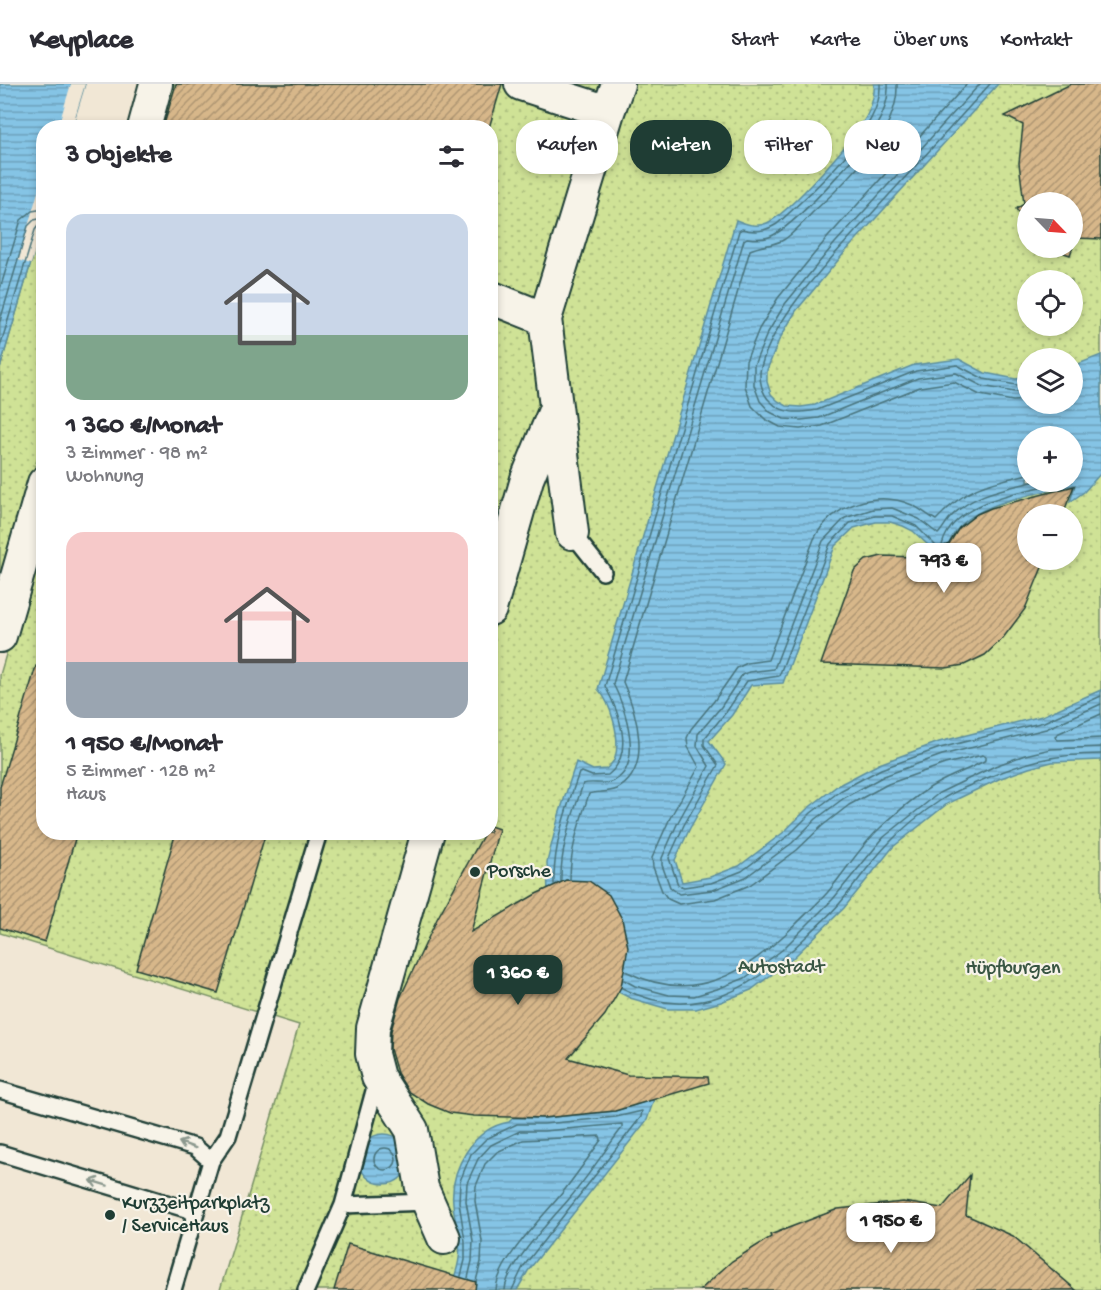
<!DOCTYPE html>
<html lang="de">
<head>
<meta charset="utf-8">
<style>
  :root { --surface:#fff; --page:#f2f2f3; --text:#2b2b33; --muted:#7c7c81; --line:#e1e1e2; --accent:#1f3d34 }
  body { margin:0; font-family:"Gochi Hand",sans-serif; background:var(--page); color:var(--text); height:100vh; display:flex; flex-direction:column; font-size:22px; white-space:nowrap }
  * { box-sizing:border-box; margin:0 }
  p { font-size:20px; color:var(--muted) }
  .icon { flex:none; width:33px; height:33px; fill:none; stroke:currentColor; stroke-width:2; stroke-linecap:round; stroke-linejoin:round }
  .map { position:relative; flex:1; overflow:hidden }
  .details { position:absolute; left:36px; top:36px; width:462px; height:720px; display:flex; flex-direction:column; background:var(--surface); border-radius:24px; box-shadow:0 3px 9px #0003 }
  .details>* { flex:none }
  .banner { position:absolute; left:516px; top:36px; width:495px; height:54px; display:flex; gap:12px }
  .needle { width:39px; rotate:115deg }
  .fabs { position:absolute; left:1017px; top:108px; display:grid; gap:12px }
  .fabs a { display:grid; place-items:center; width:66px; height:66px; border-radius:50%; background:var(--surface); box-shadow:0 3px 9px #0003; font-size:30px }
  .price { position:absolute; translate:-50% -51px; padding:0 14px; border-radius:12px; background:#fff; color:#222; font-size:20px; line-height:39px; filter:drop-shadow(0 2px 3px #0008) }
  .price::after { content:''; position:absolute; left:50%; top:36px; width:18px; height:14px; margin-left:-9px; background:inherit; clip-path:polygon(0 0,100% 0,50% 100%) }
  .price.active { background:var(--accent); color:#fff }
  ul { padding:0; list-style:none }
  li { display:grid; align-content:center; gap:12px; height:318px; padding:0 30px }
  li span { display:grid; place-items:center; height:186px; border-radius:18px; color:#555 }
  li>.icon { margin-inline-start:auto }
  span .icon { width:108px; height:108px; fill:#fffc; stroke-width:1 }
  li b { font-size:26px }
  h2 { display:flex; justify-content:space-between; align-items:center; height:72px; padding:0 30px; font-size:26px }
  .chip { padding:0 21px; border-radius:24px; background:var(--surface); box-shadow:0 3px 9px #0003; font-size:21px; line-height:54px }
  .chip.active { background:var(--accent); color:#fff }
  header { display:flex; align-items:center; gap:36px; box-sizing:border-box; height:84px; padding:0 30px; background:var(--surface); border-bottom:2px solid var(--line) }
  header strong { font-size:28px }
  nav { display:flex; gap:33px; margin-inline-start:auto; font-size:21px }
  .map>svg:first-child { display:block }
  .green { fill:url(#green-dots); stroke:#779065; stroke-width:1.5; fill-rule:evenodd }
  .water { fill:url(#water-rules); stroke:#5c8e9e; stroke-width:1.5; fill-rule:evenodd }
  .pier { fill:#f1e7d5 }
  .lines { fill:none; stroke-linecap:round; stroke-linejoin:round }
  .shore { stroke:#48737b; stroke-width:1.5 }
  .building { fill:url(#building-hatch); stroke:#1f3d34; stroke-width:1.5 }
  .lane-casing { stroke:#1f3d34; stroke-width:20 }
  .street-casing { stroke:#1f3d34; stroke-width:36 }
  .lane { stroke:#f7f3e8; stroke-width:15 }
  .street { stroke:#f7f3e8; stroke-width:32 }
  .oneway { stroke:#8b988e }
  .poi-dot { fill:#1f3d34; stroke:#f7f3e8; stroke-width:2 }
  .labels { text-anchor:middle; dominant-baseline:central; stroke-width:4.5; stroke-linejoin:round; paint-order:stroke }
  .poi-label { font-size:20px; fill:#1f3d34; stroke:#f7f3e8; text-anchor:start }
  .park-label { font-size:20px; fill:#395643; stroke:#f7f3e8 }
</style>
</head>
<body>
<header>
<strong>Keyplace</strong>
<nav><a>Start</a><a>Karte</a><a>Über uns</a><a>Kontakt</a></nav>
</header>
<div class="map">
<svg width="1101" height="1206" viewBox="0 0 1101 1206">
  <defs>
    <pattern id="green-dots" width="8" height="8" patternUnits="userSpaceOnUse" patternTransform="scale(1.5)"><rect width="8" height="8" fill="#cfe296"/><path d="M2 2h.1M6 6h.1" fill="none" stroke="#b1c382" stroke-width="1.8" stroke-linecap="round"/></pattern>
    <pattern id="water-rules" width="6" height="5" patternUnits="userSpaceOnUse" patternTransform="scale(1.5)"><rect width="6" height="5" fill="#85c4e5"/><path d="M0 2.5h6" fill="none" stroke="#6ca0ba"/></pattern>
    <pattern id="building-hatch" width="6" height="6" patternUnits="userSpaceOnUse" patternTransform="scale(1.5)"><rect width="6" height="6" fill="#d7b78a"/><path d="M-1 1l2-2M0 6l6-6M5 7l2-2" fill="none" stroke="#ae9672"/></pattern>
  </defs>
  <rect width="100%" height="100%" fill="#f1e7d5"/>
  <filter id="ink" filterUnits="userSpaceOnUse"><feTurbulence type="fractalNoise" baseFrequency=".0167" numOctaves="2"/><feDisplacementMap in="SourceGraphic" scale="12" xChannelSelector="R" yChannelSelector="G"/><feConvolveMatrix kernelMatrix="1 2 1 2 8 2 1 2 1" color-interpolation-filters="sRGB"/></filter>
  <g filter="url(#ink)">
    <path class="green" d="M174 0H1101V1206H220L299 941 0 849V591L43 443 44 748H490V44L161 43ZM1028 118H1072V164H1028ZM1028 196H1072V242H1028ZM1028 274H1072V320H1028ZM1028 352H1072V398H1028ZM1028 430H1072V476H1028Z
      M43 138V356L0 500V284Z"/>
    <path class="water" d="M0 0H85L72 43 44 44 43 138 0 284Z
      M874 0H998L845 168 796 227 779 256 767 286V298L771 310 778 317 787 322 801 323 815 321 914 281 959 275 985 289 1016 295 1027 293 1028 320H1072L1073 282 1101 271V389L1084 408 1070 418 1075 401C1038 410 963 418 949 460 946 467 946 476 945 483L928 461 913 447 903 442 890 438H876L854 444 835 462 783 599 751 601 732 631 709 657 726 680 690 744 675 776 682 798 710 793 739 782 784 748 807 725 837 702 879 680 939 658 1042 632 1101 606V676L1052 678 1029 684 1001 694 947 720 893 763 844 824 791 876 751 906 721 918 696 925H668L630 914 605 901 548 811 547 778 559 731 576 678 593 686 606 685C609 682 614 678 615 674 621 654 611 619 598 605L736 136C746 140 756 144 767 139 789 129 859 51 869 27 872 19 875 8 874 0ZM1028 352H1072V398H1028Z
      M654 1015 647 1036 528 1187 517 1206H450C453 1196 458 1185 459 1174 462 1156 454 1138 453 1119 450 1085 473 1044 509 1038L513 1034H543L615 1027Z
      M359 1075a25 25 0 1 1 50 0a25 25 0 1 1-50 0Z"/>
    <path class="pier" d="M71 0H85L72 43H58Z
      M43 91V138L31 180 18 176Z"/>
    <g class="lines">
      <path class="shore" d="M967 0 828 153 778 214 759 245 746 277 745 302 752 322 765 335 780 343 800 345 822 342 920 303 954 298 980 311 1013 317 1028 316
        M980 0 835 159 785 220 767 250 754 281V301L760 317 770 328 784 335 801 336 819 334 918 294 956 289 982 302 1014 308 1028 306
        M990 0C952 42 914 84 876 125 838 167 775 229 761 283 758 294 762 310 770 317 783 331 800 329 817 326L916 287 957 281 984 295 1016 301 1028 299
        M0 205 21 136 32 127 44 125
        M0 237 28 142 34 136 44 134
        M0 263 35 146 38 142 44 141
        M1033 398C1003 405 971 410 949 435 945 440 942 446 938 450L919 435 892 424 873 425 845 434 823 457 774 585 749 588 742 591 721 623 698 650 697 662 709 682 678 738 662 774V781L670 803 679 810 713 806 746 793 792 759 816 735 844 714 884 692 942 671 1046 645 1101 620
        M942 461C954 415 1026 407 1064 398
        M937 463 916 442 892 432H875L850 439 830 460 779 592 747 597 727 627 704 655V661L718 681 684 741 669 774 678 801 684 803 711 799 742 787 788 752 811 729 840 707 881 685 940 664 1044 638 1101 612
        M1101 630 1057 650 1055 653 1058 656 1101 654
        M570 795C570 766 580 737 589 710 598 707 608 709 617 705 654 685 636 627 623 598L750 166C761 161 774 162 785 155 795 148 804 138 812 129 845 99 899 49 897 0
        M561 797C560 763 573 731 583 700 591 697 602 701 611 698 646 685 625 622 613 600L744 156 747 154C754 155 762 156 769 153 794 144 861 68 875 44 883 31 889 15 888 0
        M554 800C553 762 566 725 579 689L582 688 592 692 608 691C636 669 618 626 605 602L739 147 742 145C756 149 765 147 777 140 809 111 883 46 880 0
        M625 887C695 922 744 890 795 841 806 830 817 820 827 809 845 788 859 764 879 745 896 729 916 711 936 700 952 691 970 685 986 676V673L983 671 945 680 888 700 849 721 822 742 797 766 750 801 715 815 679 820 668 815 662 807 653 783 652 774 670 734 699 683 688 663 687 654 691 645 714 617 737 584 747 579 768 576 814 455C832 420 877 406 912 421 921 425 928 432 936 436 967 403 985 400 1028 390
        M624 896 635 902 669 911 694 912 717 905 745 894 782 866 833 815 884 753 939 709 995 682 1025 671 1051 665 1101 663
        M622 904C696 942 755 903 808 851 818 841 830 831 840 819 857 799 871 777 889 759 904 743 923 728 941 716 952 708 966 703 978 698 1022 678 1053 670 1101 670
        M374 1075a11 11 0 1 1 22 0a11 11 0 1 1-22 0Z
        M461 1192 465 1176V1157L459 1118 460 1097 471 1070 486 1055 517 1040H544L616 1033 642 1027 641 1033 523 1183 512 1206
        M468 1194 472 1177 473 1157 466 1117 467 1099 478 1075 491 1061 520 1047H544L622 1040V1044C604 1067 588 1093 569 1115 552 1135 506 1182 505 1206
        M476 1197 481 1178 482 1157 475 1117 476 1102 485 1080 497 1068 523 1056 600 1052 601 1056C589 1073 576 1091 563 1108 545 1131 497 1177 496 1206"/>
    </g>
    <path class="building" d="M176 0H502L489 44H163Z
      M1071 0H1101V155L1076 154 1070 171 1049 164H1072V118H1028V142L1016 125 1024 120 1019 79 1023 41 1005 32Z
      M1074 402 1063 430H1028V476H1045L1025 525 1003 554 985 571 964 581 946 584 821 580 854 487 866 476 882 472 917 473 949 460 959 444 977 430 991 424Z
      M36 582 44 583V748H77L45 858 0 844V703Z
      M490 742 499 745 471 848 536 810 566 796 589 797 609 811 622 835 628 863 621 903 605 931 568 974 628 991 708 993 709 999 615 1027 543 1034 474 1032 450 1029 428 1020 408 1007 397 989 390 965 391 947 400 914 437 835 485 748H490Z
      M176 748H266L218 909 136 885Z
      M970 1091 966 1131 1013 1152 1076 1206H700L732 1177 771 1153 770 1151 838 1125 903 1118 942 1124Z
      M348 1160 476 1198 475 1206H334Z"/>
    <g class="lines">
      <g class="lane-casing">
        <path id="lane" d="M572 449 603 488
          M0 1006 195 1063 211 1077 173 1206
          M0 1069 196 1128
          M211 1077 228 1052 319 748
          M343 1121 377 996
          M306 1206 343 1121 429 1118"/>
      </g>
      <g class="street-casing">
        <path id="street" d="M521 0 608 28
          M144 44 156 0
          M490 213 545 235
          M572 449 545 235 608 28 618 0
          M490 525 527 395 556 324
          M0 552 44 399
          M428 748 373 944 372 970 378 993 412 1046 422 1104 444 1154"/>
      </g>
      <use href="#lane" class="lane"/>
      <use href="#street" class="street"/>
    </g>
    <defs><path id="oneway-shaft" d="M-6 0H5M1.5-3L5.5 0L1.5 3" fill="none" stroke-width="1.6" stroke-linecap="round" stroke-linejoin="round" transform="scale(1.5)"/></defs>
    <g class="oneway">
      <use href="#oneway-shaft" transform="translate(187 1061) rotate(-160)"/>
      <use href="#oneway-shaft" transform="translate(99 1099) rotate(-163)"/>
    </g>
  </g>
  <g class="poi-dot">
    <circle cx="475" cy="788" r="6"/>
    <circle cx="110" cy="1131" r="6"/>
  </g>
  <g class="labels">
    <g class="poi-label">
      <text x="487" y="788">Porsche</text>
      <text x="122" y="1120">Kurzzeitparkplatz<tspan x="122" dy="23">/ ServiceHaus</tspan></text>
    </g>
    <g class="park-label">
      <text x="781" y="884">Autostadt</text>
      <text x="1013" y="885">Hüpfburgen</text>
    </g>
  </g>
</svg>
<div class="fabs">
<a><svg class="needle" viewBox="-14 -14 28 28"><path d="M0-13l5 13h-10z" fill="#e53935"/><path d="M0 13l5-13h-10z" fill="#7c7c81"/></svg></a>
<a><svg class="icon" aria-label="locate" viewBox="0 0 24 24"><circle cx="12" cy="12" r="6"/><path d="M12 2v4M12 18v4M2 12h4M18 12h4"/></svg></a>
<a><svg class="icon" aria-label="layers" viewBox="0 0 24 24"><path d="M12 4l9 5-9 5-9-5zM3 14l9 5 9-5"/></svg></a>
<a>+</a>
<a>−</a>
</div>
<b class="price" style="left:944px;top:510px">793 €</b>
<b class="price active" style="left:518px;top:922px">1 360 €</b>
<b class="price" style="left:891px;top:1170px">1 950 €</b>
<div class="banner">
<a class="chip">Kaufen</a>
<a class="chip active">Mieten</a>
<a class="chip">Filter</a>
<a class="chip">Neu</a>
</div>
<section class="details">
<h2>3 Objekte<svg class="icon" aria-label="filters" viewBox="0 0 24 24"><path d="M4 7h16M4 17h16"/><circle cx="9" cy="7" r="2"/><circle cx="15" cy="17" r="2"/></svg></h2>
<ul>
<li><span style="background:linear-gradient(#c9d6e8 65%,#7fa58c 0)"><svg class="icon" aria-label="home" viewBox="0 0 24 24"><path d="M3 11l9-7 9 7M6 9v11h12V9"/></svg></span><div><b>1 360 €/Monat</b><p>3 Zimmer · 98 m²</p><p>Wohnung</p></div></li>
<li><span style="background:linear-gradient(#f6c9c9 70%,#9aa5b1 0)"><svg class="icon" aria-label="home" viewBox="0 0 24 24"><path d="M3 11l9-7 9 7M6 9v11h12V9"/></svg></span><div><b>1 950 €/Monat</b><p>5 Zimmer · 128 m²</p><p>Haus</p></div></li>
</ul>
</section>
</div>
</body>
</html>
